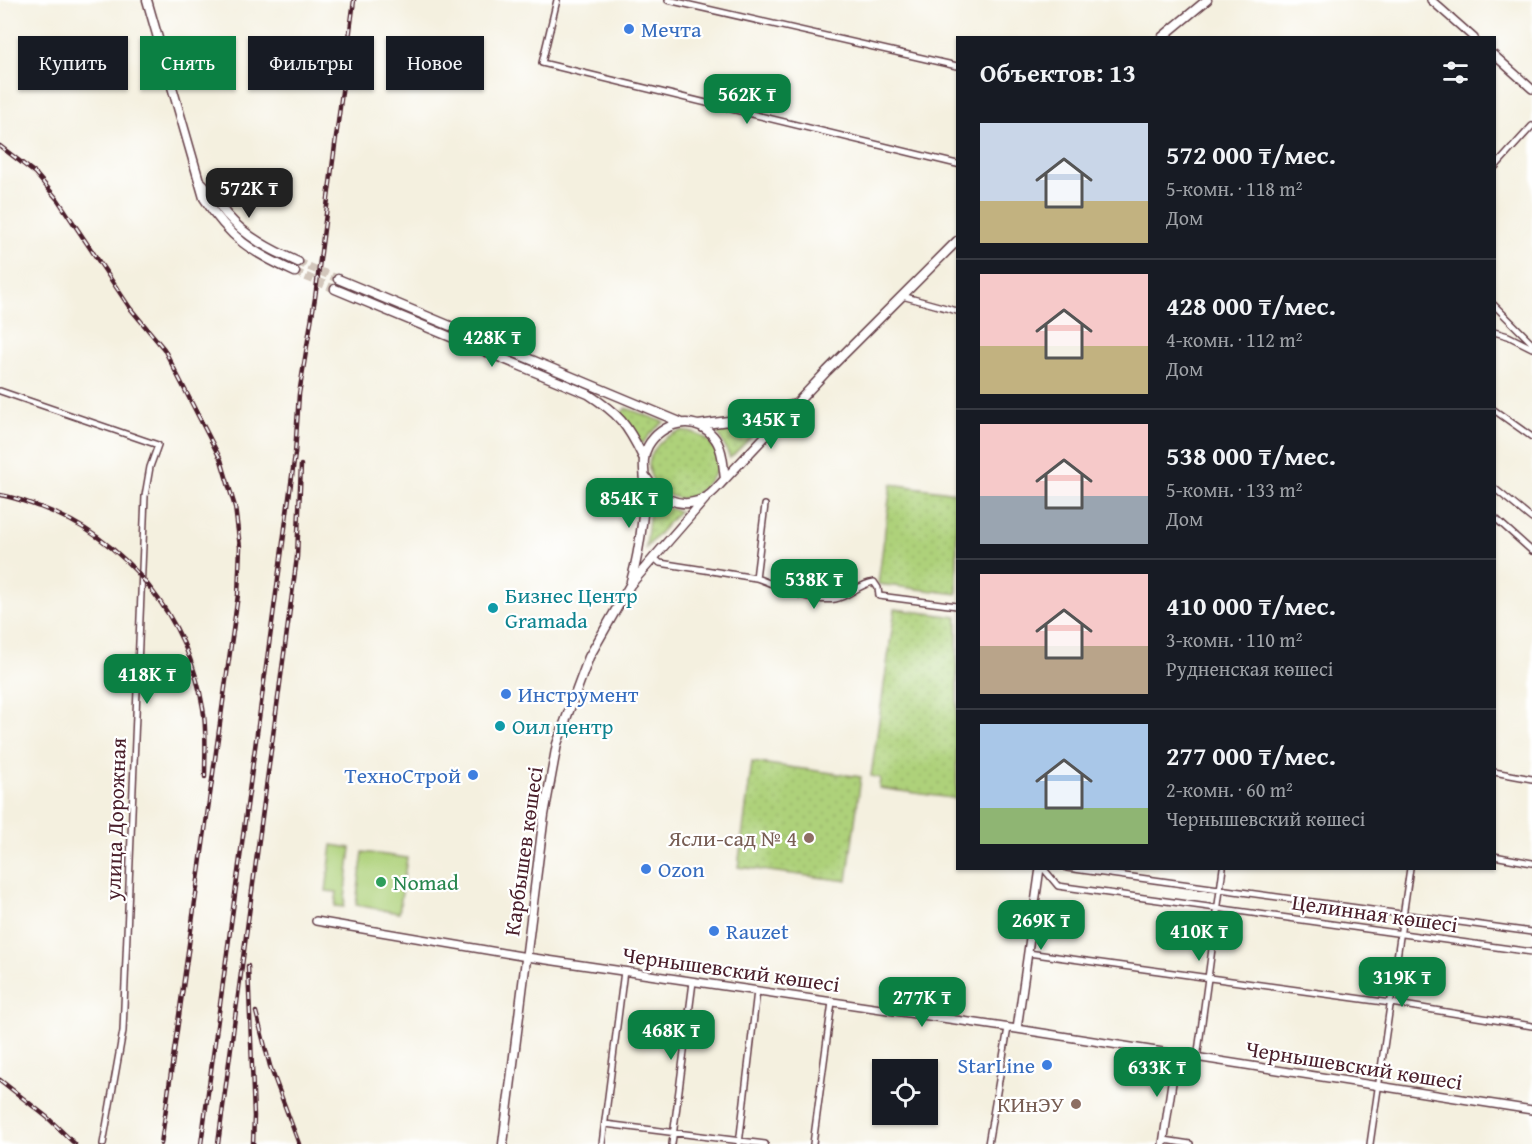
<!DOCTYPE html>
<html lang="ru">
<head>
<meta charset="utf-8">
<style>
  :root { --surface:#171b24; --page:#242831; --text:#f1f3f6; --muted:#9ea1a6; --line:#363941; --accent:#0b8043 }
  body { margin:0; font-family:"Gentium Book Plus",serif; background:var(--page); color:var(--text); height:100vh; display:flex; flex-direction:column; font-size:22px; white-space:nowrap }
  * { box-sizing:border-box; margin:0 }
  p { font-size:20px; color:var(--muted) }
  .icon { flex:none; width:33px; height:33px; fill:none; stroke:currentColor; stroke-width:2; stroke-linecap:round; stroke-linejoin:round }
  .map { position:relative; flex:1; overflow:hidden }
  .details { position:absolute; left:956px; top:36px; width:540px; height:834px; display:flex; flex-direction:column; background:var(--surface); border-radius:0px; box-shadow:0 2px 4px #0004 }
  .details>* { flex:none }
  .hud { position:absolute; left:18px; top:36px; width:570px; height:54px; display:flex; gap:12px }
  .tools { position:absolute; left:872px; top:1059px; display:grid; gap:12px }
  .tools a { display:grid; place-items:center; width:66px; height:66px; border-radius:0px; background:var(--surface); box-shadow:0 2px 4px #0004; font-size:30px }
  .price { position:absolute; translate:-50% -51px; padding:0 14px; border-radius:12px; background:var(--accent); color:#fff; font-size:20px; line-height:39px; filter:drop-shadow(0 2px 3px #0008) }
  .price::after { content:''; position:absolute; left:50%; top:36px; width:18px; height:14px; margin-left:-9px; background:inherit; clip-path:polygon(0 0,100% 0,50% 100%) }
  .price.on { background:#222; color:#fff }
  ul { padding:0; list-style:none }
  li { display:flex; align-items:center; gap:18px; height:150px; padding:0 24px }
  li+li { border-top:2px solid var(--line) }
  li span { display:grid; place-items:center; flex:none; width:168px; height:120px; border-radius:0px; color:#555 }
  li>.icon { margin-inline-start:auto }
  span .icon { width:72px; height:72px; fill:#fffc; stroke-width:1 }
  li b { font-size:26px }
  h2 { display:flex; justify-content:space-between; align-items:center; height:72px; padding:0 24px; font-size:26px }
  .tag { padding:0 21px; border-radius:0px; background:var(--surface); box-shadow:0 2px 4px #0004; font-size:21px; line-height:54px }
  .tag.on { background:var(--accent); color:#fff }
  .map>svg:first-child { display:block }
  .grass { fill:url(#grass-dots); stroke:#7c7852; stroke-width:1.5 }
  .pitch { fill:#aed17a; stroke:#7c7852; stroke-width:1.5 }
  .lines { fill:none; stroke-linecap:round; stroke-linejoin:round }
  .secondary-tunnel { stroke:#d2c6bb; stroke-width:8; stroke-dasharray:8 4; stroke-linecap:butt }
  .minor-casing { stroke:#643e46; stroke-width:8 }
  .tertiary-casing { stroke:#643e46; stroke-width:10 }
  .secondary-casing { stroke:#643e46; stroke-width:11 }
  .minor { stroke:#fff; stroke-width:5 }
  .tertiary { stroke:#fff; stroke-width:7 }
  .secondary { stroke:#fff; stroke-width:8 }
  .rail-casing { stroke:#4a1f2b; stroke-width:4.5 }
  .rail { stroke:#fff; stroke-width:2; stroke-dasharray:7; stroke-linecap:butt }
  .shop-dot { fill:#3f7fe0; stroke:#fff; stroke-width:2 }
  .culture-dot { fill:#0f9aa8; stroke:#fff; stroke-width:2 }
  .education-dot { fill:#8d6e63; stroke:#fff; stroke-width:2 }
  .leisure-dot { fill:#2e9e5b; stroke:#fff; stroke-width:2 }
  .labels { text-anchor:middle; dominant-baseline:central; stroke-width:4.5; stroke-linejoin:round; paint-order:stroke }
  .shop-label { font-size:22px; fill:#366cbe; stroke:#fff; text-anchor:start }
  .culture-label { font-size:22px; fill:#0d838f; stroke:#fff; text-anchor:start }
  .street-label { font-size:22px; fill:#4a1f2b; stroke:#fff }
  .education-label { font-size:22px; fill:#785e54; stroke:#fff; text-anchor:end }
  .leisure-label { font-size:22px; fill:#27864d; stroke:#fff; text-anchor:start }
</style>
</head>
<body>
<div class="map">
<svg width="1532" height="1144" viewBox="0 0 1532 1144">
  <defs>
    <pattern id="grass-dots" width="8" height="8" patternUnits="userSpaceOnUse" patternTransform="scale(1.5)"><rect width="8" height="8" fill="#aed17a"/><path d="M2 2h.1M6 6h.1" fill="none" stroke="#97b36a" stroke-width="1.8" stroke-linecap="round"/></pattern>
  </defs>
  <rect width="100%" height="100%" fill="#fff"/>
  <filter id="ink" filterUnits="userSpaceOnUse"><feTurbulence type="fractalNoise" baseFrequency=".0167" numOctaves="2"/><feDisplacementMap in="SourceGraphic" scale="12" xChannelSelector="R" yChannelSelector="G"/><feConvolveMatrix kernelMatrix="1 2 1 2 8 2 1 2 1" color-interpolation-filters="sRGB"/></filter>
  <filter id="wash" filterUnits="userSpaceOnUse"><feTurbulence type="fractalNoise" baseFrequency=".008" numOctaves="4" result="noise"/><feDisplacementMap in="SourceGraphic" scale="24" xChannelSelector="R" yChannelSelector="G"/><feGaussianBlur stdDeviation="1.35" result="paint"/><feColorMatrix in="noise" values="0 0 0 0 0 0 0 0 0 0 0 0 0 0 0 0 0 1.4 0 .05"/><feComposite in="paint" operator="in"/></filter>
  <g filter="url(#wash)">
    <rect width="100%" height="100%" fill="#f4f0df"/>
    <path class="grass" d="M626 408 664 422 651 433 642 444 620 414Z
      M771 418 730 458 717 430Z
      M681 431C702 432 723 445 717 469 716 474 712 477 709 481 704 486 699 493 692 496 680 503 662 494 655 484 639 460 659 437 681 431Z
      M891 484 957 493V594L878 584Z
      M651 497 667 508 679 511 646 548Z
      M895 609 957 617V799L879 788 880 778 871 776Z
      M752 762 861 777 847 881 738 867Z"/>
    <path class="pitch" d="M332 845 351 848 344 907 335 906 337 892 326 891Z
      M363 852 407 858 399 913 356 905Z"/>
  </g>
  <g filter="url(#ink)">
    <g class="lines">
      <path class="secondary-tunnel" d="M298 262 338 279
        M295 272 335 289"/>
      <g class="minor-casing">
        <path id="minor" d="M557 0 542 63 957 164
          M668 0 957 66
          M1494 168 1532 126
          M902 296 957 311
          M1494 305 1532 343
          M1494 332 1508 336 1532 348
          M0 391 158 445 150 467 145 496 123 1031 103 1144
          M1494 410 1532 437
          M1494 488 1532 519
          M1494 517 1532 551
          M653 557 660 563 756 578 765 505
          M756 578C780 586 810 603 835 599 850 596 859 584 874 582L878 588 879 596 957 606
          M1494 772 1532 779
          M1494 856 1532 863
          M1043 868 1058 886 1532 952
          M1067 868 1532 932
          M1028 953 1391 1003 1532 1026
          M1197 1059 1223 868
          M605 1124 765 1144
          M1164 1140 1190 1144
          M602 1144 624 971
          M672 1144 693 982
          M739 1144 757 991
          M813 1144 832 1002
          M988 1144 1008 1028
          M1370 1144 1410 868"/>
      </g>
      <g class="tertiary-casing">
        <path id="tertiary" d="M1431 0 1474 38
          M1494 55 1532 89
          M316 921 527 957 1017 1029 1532 1110
          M1017 1029 1040 868
          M1163 1144 1176 1055"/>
      </g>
      <g class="secondary-casing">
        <path id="secondary" d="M147 0 204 198C230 238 251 252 295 272
          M1161 38 1207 0
          M200 181C211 191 217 203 227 215 246 237 271 250 298 262
          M338 279 680 422
          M335 289 588 394C619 414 627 424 643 457
          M698 425 736 420 799 403
          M725 479 827 371 957 241
          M631 581C640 551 643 521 645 490 646 475 640 460 648 446 661 423 694 413 713 436 723 447 723 465 725 479 719 485 711 496 703 499 679 510 659 498 646 477
          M503 1144 544 815 557 744 563 727 589 657 630 585 705 499"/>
      </g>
      <use href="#minor" class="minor"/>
      <use href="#tertiary" class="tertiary"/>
      <use href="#secondary" class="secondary"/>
      <g class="rail-casing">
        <path id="rail" d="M0 146 35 173 58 200 130 308 164 349 221 460 235 507 240 547 238 595 161 1144
          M0 495C14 497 26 502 40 507 126 538 188 618 203 708 207 730 205 755 205 777
          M248 966 254 1116 253 1144
          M256 1012 270 1066 299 1144
          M0 1080 48 1118 75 1144
          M201 1144 295 454 299 394 315 298 354 0
          M218 1144 297 557 301 465"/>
      </g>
      <use href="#rail" class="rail"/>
    </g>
  </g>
  <g class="shop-dot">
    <circle cx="629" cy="29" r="6"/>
    <circle cx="506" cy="694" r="6"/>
    <circle cx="473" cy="775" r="6"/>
    <circle cx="646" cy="869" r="6"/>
    <circle cx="714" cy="931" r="6"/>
    <circle cx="1047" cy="1065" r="6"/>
  </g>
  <g class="culture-dot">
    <circle cx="493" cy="608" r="6"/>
    <circle cx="500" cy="726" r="6"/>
  </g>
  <g class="education-dot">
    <circle cx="809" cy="838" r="6"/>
    <circle cx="1076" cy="1104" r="6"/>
  </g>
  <circle class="leisure-dot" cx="381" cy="882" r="6"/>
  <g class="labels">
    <g class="shop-label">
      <text x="641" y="29">Мечта</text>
      <text x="518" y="694">Инструмент</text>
      <text x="461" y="775" text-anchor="end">ТехноСтрой</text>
      <text x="658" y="869">Ozon</text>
      <text x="726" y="931">Rauzet</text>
      <text x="1035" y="1065" text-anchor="end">StarLine</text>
    </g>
    <g class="culture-label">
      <text x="505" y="595">Бизнес Центр<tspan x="505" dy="25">Gramada</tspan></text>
      <text x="512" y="726">Оил центр</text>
    </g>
    <g class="street-label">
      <text transform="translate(115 819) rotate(-88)">улица Дорожная</text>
      <text transform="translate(523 851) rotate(-82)">Карбышев көшесі</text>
      <text transform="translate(1375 913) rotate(8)">Целинная көшесі</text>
      <text transform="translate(731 969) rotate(8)">Чернышевский көшесі</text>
      <text transform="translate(1354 1065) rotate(9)">Чернышевский көшесі</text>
    </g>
    <g class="education-label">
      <text x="797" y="838">Ясли-сад № 4</text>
      <text x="1064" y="1104">КИнЭУ</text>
    </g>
    <g class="leisure-label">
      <text x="393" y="882">Nomad</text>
    </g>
  </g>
</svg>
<div class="tools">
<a><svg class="icon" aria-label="locate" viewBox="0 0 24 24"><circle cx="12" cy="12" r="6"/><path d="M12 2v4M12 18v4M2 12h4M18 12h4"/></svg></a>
</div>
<b class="price" style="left:747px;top:125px">562K ₸</b>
<b class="price on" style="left:249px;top:219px">572K ₸</b>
<b class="price" style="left:492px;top:368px">428K ₸</b>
<b class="price" style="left:771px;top:450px">345K ₸</b>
<b class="price" style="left:629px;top:529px">854K ₸</b>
<b class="price" style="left:814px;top:610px">538K ₸</b>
<b class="price" style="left:147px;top:705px">418K ₸</b>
<b class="price" style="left:1041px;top:951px">269K ₸</b>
<b class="price" style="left:1199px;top:962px">410K ₸</b>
<b class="price" style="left:1402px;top:1008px">319K ₸</b>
<b class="price" style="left:922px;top:1028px">277K ₸</b>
<b class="price" style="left:671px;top:1061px">468K ₸</b>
<b class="price" style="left:1157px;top:1098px">633K ₸</b>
<div class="hud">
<a class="tag">Купить</a>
<a class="tag on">Снять</a>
<a class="tag">Фильтры</a>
<a class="tag">Новое</a>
</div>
<section class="details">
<h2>Объектов: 13<svg class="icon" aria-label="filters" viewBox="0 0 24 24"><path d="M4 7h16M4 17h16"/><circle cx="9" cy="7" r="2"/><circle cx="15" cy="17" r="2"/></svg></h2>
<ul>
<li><span style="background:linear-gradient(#c9d6e8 65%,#c2b280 0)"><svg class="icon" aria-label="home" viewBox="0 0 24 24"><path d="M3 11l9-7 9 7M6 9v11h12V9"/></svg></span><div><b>572 000 ₸/мес.</b><p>5-комн. · 118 m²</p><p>Дом</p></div></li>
<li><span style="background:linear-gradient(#f6c9c9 60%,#c2b280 0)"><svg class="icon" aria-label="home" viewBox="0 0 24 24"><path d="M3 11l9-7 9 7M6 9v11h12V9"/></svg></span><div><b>428 000 ₸/мес.</b><p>4-комн. · 112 m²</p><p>Дом</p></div></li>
<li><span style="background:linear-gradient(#f6c9c9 60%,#9aa5b1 0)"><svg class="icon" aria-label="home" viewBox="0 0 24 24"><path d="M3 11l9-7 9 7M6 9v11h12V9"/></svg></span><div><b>538 000 ₸/мес.</b><p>5-комн. · 133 m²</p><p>Дом</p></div></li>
<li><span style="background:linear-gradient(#f6c9c9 60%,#b9a48a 0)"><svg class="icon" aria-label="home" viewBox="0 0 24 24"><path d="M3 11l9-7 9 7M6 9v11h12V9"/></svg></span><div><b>410 000 ₸/мес.</b><p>3-комн. · 110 m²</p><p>Рудненская көшесі</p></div></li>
<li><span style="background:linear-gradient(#a9c7e8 70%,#8fb573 0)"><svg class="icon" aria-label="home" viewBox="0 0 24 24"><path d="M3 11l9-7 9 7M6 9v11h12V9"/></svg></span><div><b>277 000 ₸/мес.</b><p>2-комн. · 60 m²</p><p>Чернышевский көшесі</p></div></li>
</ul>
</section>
</div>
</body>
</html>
